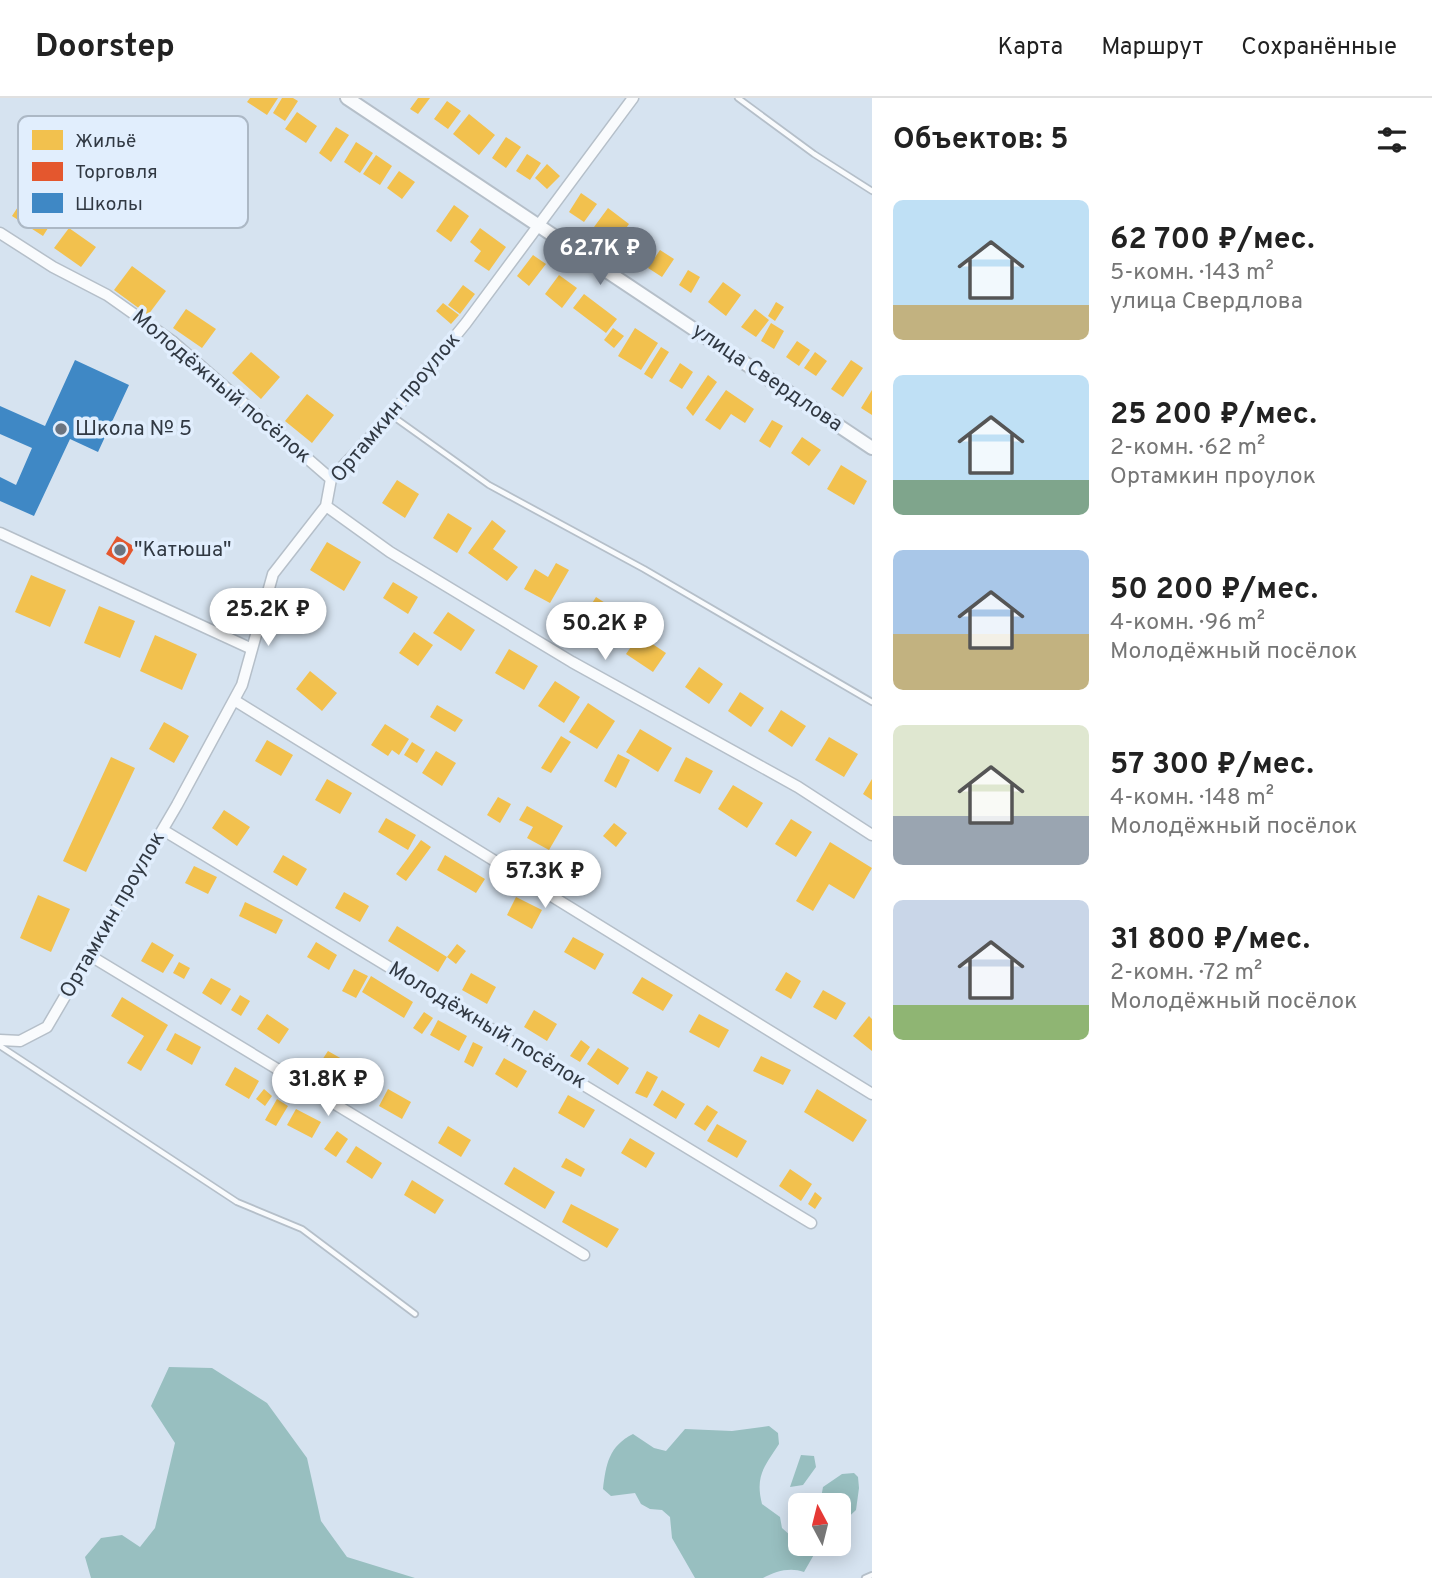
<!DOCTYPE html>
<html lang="ru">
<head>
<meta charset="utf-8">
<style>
  :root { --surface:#fff; --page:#f6f6f6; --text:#222; --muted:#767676; --line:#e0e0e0; --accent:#6b7480 }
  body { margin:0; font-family:Overpass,sans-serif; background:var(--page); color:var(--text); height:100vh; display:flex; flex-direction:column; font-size:26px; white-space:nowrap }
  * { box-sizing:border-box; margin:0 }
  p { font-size:23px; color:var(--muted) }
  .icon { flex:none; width:38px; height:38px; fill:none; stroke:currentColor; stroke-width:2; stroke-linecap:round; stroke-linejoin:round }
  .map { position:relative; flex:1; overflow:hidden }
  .side { display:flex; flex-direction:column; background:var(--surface); width:560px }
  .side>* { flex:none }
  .needle { width:46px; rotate:353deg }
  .controls { position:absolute; left:788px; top:1395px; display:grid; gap:14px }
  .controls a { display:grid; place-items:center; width:63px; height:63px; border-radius:10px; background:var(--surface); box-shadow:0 4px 18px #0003; font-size:35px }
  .price { position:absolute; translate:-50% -60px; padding:0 16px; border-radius:24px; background:#fff; color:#222; font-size:23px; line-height:46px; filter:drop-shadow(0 2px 4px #0008) }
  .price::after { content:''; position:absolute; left:50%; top:42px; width:21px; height:16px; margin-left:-10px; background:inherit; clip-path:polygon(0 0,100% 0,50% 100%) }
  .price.on { background:var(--accent); color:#fff }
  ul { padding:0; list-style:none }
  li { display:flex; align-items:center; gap:21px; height:175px; padding:0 21px }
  li span { display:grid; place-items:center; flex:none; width:196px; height:140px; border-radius:10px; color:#555 }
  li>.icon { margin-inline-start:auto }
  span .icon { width:84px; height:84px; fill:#fffc; stroke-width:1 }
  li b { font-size:30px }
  h2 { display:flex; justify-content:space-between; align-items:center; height:84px; padding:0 21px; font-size:30px }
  header { display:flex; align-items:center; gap:42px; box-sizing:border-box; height:98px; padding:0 35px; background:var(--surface); border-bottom:2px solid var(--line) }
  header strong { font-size:33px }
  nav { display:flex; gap:38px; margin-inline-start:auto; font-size:24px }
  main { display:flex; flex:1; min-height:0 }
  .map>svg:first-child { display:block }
  .water { fill:#98bfc0 }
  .homes { fill:#f2c14e }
  .shops { fill:#e4572e }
  .schools { fill:#3f88c5 }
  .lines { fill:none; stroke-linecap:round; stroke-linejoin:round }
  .service-casing { stroke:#b5bfc9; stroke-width:8 }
  .minor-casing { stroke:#b5bfc9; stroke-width:13 }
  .tertiary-casing { stroke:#b5bfc9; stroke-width:16 }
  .service { stroke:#f9fbfd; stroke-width:4.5 }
  .minor { stroke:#f9fbfd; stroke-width:10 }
  .tertiary { stroke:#f9fbfd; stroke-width:12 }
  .poi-dot { fill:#6b7480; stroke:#e1eefd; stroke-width:2.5 }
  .labels { text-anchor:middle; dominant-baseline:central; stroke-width:7; stroke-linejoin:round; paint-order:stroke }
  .street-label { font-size:21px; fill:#313943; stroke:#e1eefd }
  .poi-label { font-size:21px; fill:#313943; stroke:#e1eefd; text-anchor:start }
  .key { fill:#e1eefd; stroke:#acb8c5; stroke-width:2 }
  .key-label { font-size:19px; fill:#313943 }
</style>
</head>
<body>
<header>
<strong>Doorstep</strong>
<nav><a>Карта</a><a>Маршрут</a><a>Сохранённые</a></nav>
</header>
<main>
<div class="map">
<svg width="872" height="1480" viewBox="0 0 872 1480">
  <rect width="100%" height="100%" fill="#d6e3f0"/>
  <path class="water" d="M169 1269 212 1270 267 1305 307 1360 321 1423 347 1459 415 1480H91L85 1459 101 1440 122 1437 140 1449 155 1430 175 1345 151 1308Z
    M769 1328 778 1335 779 1346C764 1369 755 1378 762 1406L780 1419 782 1430 791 1438 800 1434V1446H820L804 1474C790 1469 776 1473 763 1480H695L672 1440 670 1419 662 1412 650 1411 641 1406 635 1395 611 1398 603 1391C606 1366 609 1348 633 1336L654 1350 666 1353 685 1331 732 1333Z
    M801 1357 814 1358 816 1369 803 1387 790 1389Z
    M854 1375 858 1379 859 1390 856 1412 838 1429V1407H825L821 1400 823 1389 842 1376Z"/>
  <path class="homes" d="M250 0H278L267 17 247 4Z
    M282 0H293L298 3 285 23 273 15Z
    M418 0H430L418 16 410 11Z
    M447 3 461 13 448 31 434 21Z
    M297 14 317 28 306 45 285 31Z
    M469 16 495 37 479 57 453 36Z
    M336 29 349 37 331 64 319 55Z
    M506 39 521 49 506 70 492 60Z
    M356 44 373 55 360 75 344 64Z
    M527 56 541 65 530 82 516 73Z
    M376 57 392 68 380 87 363 76Z
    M547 66 560 78 547 91 535 80Z
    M399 73 415 84 402 101 387 90Z
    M27 95 57 116 43 138 12 118Z
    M581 95 597 106 584 124 569 114Z
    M454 107 469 118 451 144 436 133Z
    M608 110 629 126 615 145 594 129Z
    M69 130 96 149 81 169 54 150Z
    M480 130 506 149 489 173 474 163 481 153 470 144Z
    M660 152 674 161 662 179 648 170Z
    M533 157 546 166 529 188 517 178Z
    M132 168 166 193 148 217 114 192Z
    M688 172 700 179 691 195 679 187Z
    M559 177 577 190 562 210 545 196Z
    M723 184 741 197 726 218 708 204Z
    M463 187 475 196 460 216 448 207Z
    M584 196 617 221 606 235 573 210Z
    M776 204 784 209 775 223 768 218Z
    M443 205 459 217 451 226 436 213Z
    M186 211 216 231 202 250 173 230Z
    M755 211 769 222 756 239 741 229Z
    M771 225 784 233 774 251 761 243Z
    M613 230 624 238 614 250 604 242Z
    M635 230 658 245 641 272 618 258Z
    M797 243 810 252 799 268 786 259Z
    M661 249 669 254 652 281 644 276Z
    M251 254 280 279 261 301 232 275Z
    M815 254 827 263 816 278 804 270Z
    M851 262 863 270 843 299 831 291Z
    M680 265 693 274 682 291 669 283Z
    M708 277 717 284 693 318 686 310Z
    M726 292 754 311 745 325 731 316 720 332 705 322Z
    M872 292V317L861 310Z
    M307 296 334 317 312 345 285 323Z
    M772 322 783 328 770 350 759 343Z
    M802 339 821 352 809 368 791 355Z
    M841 367 867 383 854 407 827 391Z
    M397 382 419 396 405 420 382 405Z
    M448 415 472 430 457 455 433 440Z
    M492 422 506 433 493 451 518 469 507 483 468 455Z
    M327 444 361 464 344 493 310 472Z
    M556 465 569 472 550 505 524 491 535 471 548 479Z
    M31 477 66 492 50 529 15 514Z
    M393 484 418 499 408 516 383 500Z
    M596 499 622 516 605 543 579 526Z
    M99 508 135 523 120 560 84 545Z
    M448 514 475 532 461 553 433 535Z
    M414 534 433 547 418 568 399 555Z
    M155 537 197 556 182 592 140 573Z
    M639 537 666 555 653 574 626 556Z
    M509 551 538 568 524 592 495 575Z
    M699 569 723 586 709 606 685 589Z
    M310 573 337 595 322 613 296 591Z
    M555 583 580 599 564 625 538 608Z
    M740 594 764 610 751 629 728 613Z
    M588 605 615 623 597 651 569 634Z
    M437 607 463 622 455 634 430 619Z
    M781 612 806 628 792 649 768 633Z
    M164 624 189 638 174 665 149 651Z
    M385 626 409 641 399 657 392 652 388 658 371 647Z
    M640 631 672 650 658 674 626 654Z
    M561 638 571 644 551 675 541 670Z
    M829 639 858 656 844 679 815 662Z
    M267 642 293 657 281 678 255 663Z
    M412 644 425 652 417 665 404 657Z
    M436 653 456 665 442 688 422 675Z
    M618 656 630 662 616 690 604 683Z
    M111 659 135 670 86 774 63 763Z
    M686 659 713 673 700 696 674 683Z
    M327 681 352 695 340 716 315 702Z
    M872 681V702L863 696Z
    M733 687 763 705 747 730 718 711Z
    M498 699 511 706 500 725 487 717Z
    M527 708 563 728 549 752 527 740 533 729 519 722Z
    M224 712 250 729 237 748 212 730Z
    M386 720 416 737 408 752 378 734Z
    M791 721 812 734 796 759 775 746Z
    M614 725 627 735 616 749 603 738Z
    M421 742 431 749 406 783 396 776Z
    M830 744 872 770 854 801 829 786 813 813 796 803Z
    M283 757 307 771 297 788 273 774Z
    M445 757 485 781 476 795 437 772Z
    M194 768 217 779 208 796 185 785Z
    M344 794 369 808 360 824 335 810Z
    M38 797 70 811 51 854 20 840Z
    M516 799 542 812 532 831 507 817Z
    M245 804 283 822 276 836 239 818Z
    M397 828 447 859 438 874 388 843Z
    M573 839 604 856 595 872 564 854Z
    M152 844 174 857 163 875 141 863Z
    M316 844 337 857 329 872 307 859Z
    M457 846 466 853 456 866 447 859Z
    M179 864 190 870 184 881 173 875Z
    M354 871 368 878 356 900 342 893Z
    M786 874 801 883 791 901 775 892Z
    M471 875 496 889 487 906 462 892Z
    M371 878 413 904 404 920 362 894Z
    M642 879 673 897 663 913 632 895Z
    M211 880 231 891 221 907 202 895Z
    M823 892 846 905 836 922 813 909Z
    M240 897 250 903 241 918 231 912Z
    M122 899 168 927 141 973 127 965 144 938 111 918Z
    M534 912 557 926 547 943 524 929Z
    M424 914 433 920 422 936 413 930Z
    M267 916 289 931 279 946 257 931Z
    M699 916 729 932 719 950 689 934Z
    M869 918 872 921V953L853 938Z
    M438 922 467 938 459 953 430 937Z
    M175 935 201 949 192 967 166 952Z
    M581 942 590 949 580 964 570 958Z
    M473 944 483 949 473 969 464 964Z
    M598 950 629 970 618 987 587 966Z
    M328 953 349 965 340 981 318 968Z
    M761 958 791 972 783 987 753 973Z
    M504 960 527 973 517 990 495 976Z
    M235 969 259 983 249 1001 225 987Z
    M647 973 658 979 647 1000 635 995Z
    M264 991 272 998 265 1008 256 1001Z
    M388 991 411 1004 402 1021 379 1008Z
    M817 991 867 1022 853 1044 804 1014Z
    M662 992 685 1006 676 1021 653 1007Z
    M568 997 595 1012 584 1030 558 1015Z
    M277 1001 288 1008 276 1028 265 1022Z
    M707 1007 718 1014 705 1033 694 1026Z
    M296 1011 321 1024 312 1040 287 1027Z
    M717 1026 747 1043 737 1060 707 1043Z
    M448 1028 471 1042 461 1059 438 1045Z
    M337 1033 348 1041 336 1059 324 1051Z
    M630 1040 655 1055 646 1070 621 1055Z
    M356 1048 382 1065 372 1081 346 1064Z
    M566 1060 585 1071 581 1079 561 1069Z
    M514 1069 555 1094 545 1111 504 1086Z
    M790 1071 812 1086 801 1103 779 1088Z
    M412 1082 444 1102 435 1116 404 1097Z
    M815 1094 822 1100 815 1111 808 1106Z
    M571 1106 619 1131 607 1150 562 1124Z"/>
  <path class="shops" d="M117 438 135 449 124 467 106 456Z"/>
  <path class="schools" d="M75 262 129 287 98 354 70 341 34 418 0 403V379L16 387 32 350 0 336V308L45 328Z"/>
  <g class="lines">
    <g class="service-casing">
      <path id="service" d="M738 0 814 56 872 93
        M391 317 489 387 644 471 872 604
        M0 948 237 1104 302 1131 415 1216
        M865 1480 872 1477"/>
    </g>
    <g class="minor-casing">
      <path id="minor" d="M0 135 53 169 107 197 172 243 331 381
        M326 408 390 454 572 564 798 689 872 737
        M0 435 252 551
        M234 602 872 996
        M163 732 811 1125
        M89 857 584 1157
        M0 942 20 943 47 929 177 707 242 587 273 476 326 408 331 381 391 317 466 225 633 0"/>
    </g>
    <g class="tertiary-casing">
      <path id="tertiary" d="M347 0 872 350"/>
    </g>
    <use href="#service" class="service"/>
    <use href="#minor" class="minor"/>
    <use href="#tertiary" class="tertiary"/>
  </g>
  <g class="poi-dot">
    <circle cx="61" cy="331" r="7"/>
    <circle cx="120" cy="452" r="7"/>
  </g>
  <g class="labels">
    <g class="street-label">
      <text transform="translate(767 280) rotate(34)">улица Свердлова</text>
      <text transform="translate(221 289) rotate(40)">Молодёжный посёлок</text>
      <text transform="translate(396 310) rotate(-50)">Ортамкин проулок</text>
      <text transform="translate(113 817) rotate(-60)">Ортамкин проулок</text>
      <text transform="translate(487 928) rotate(31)">Молодёжный посёлок</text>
    </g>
    <g class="poi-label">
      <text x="75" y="331">Школа № 5</text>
      <text x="134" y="452">"Катюша"</text>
    </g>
  </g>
  <rect x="18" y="18" width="230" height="112" rx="10" class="key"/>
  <rect x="32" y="32" width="31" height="20" fill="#f2c14e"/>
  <rect x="32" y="64" width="31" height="19" fill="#e4572e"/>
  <rect x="32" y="95" width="31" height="20" fill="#3f88c5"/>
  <g class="key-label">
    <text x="75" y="49">Жильё</text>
    <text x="75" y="80">Торговля</text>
    <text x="75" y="112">Школы</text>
  </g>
</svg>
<div class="controls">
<a><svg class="needle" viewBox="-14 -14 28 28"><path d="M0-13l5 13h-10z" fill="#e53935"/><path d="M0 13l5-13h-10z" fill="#767676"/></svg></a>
</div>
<b class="price on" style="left:600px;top:189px">62.7K ₽</b>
<b class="price" style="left:268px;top:550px">25.2K ₽</b>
<b class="price" style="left:605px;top:564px">50.2K ₽</b>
<b class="price" style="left:545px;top:812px">57.3K ₽</b>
<b class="price" style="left:328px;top:1020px">31.8K ₽</b>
</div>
<section class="side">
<h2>Объектов: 5<svg class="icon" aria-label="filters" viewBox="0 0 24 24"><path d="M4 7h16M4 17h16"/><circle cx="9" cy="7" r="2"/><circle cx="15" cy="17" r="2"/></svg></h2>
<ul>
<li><span style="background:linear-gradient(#bfe0f5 75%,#c2b280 0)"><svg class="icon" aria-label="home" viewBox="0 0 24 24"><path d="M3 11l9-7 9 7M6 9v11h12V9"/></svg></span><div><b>62 700 ₽/мес.</b><p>5-комн. · 143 m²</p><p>улица Свердлова</p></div></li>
<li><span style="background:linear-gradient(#bfe0f5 75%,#7fa58c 0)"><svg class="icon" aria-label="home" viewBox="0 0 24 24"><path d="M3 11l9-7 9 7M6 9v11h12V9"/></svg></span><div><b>25 200 ₽/мес.</b><p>2-комн. · 62 m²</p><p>Ортамкин проулок</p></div></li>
<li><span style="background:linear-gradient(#a9c7e8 60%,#c2b280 0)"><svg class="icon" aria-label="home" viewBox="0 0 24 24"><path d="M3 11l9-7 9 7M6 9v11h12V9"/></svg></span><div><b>50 200 ₽/мес.</b><p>4-комн. · 96 m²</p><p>Молодёжный посёлок</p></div></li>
<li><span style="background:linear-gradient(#dfe7d0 65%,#9aa5b1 0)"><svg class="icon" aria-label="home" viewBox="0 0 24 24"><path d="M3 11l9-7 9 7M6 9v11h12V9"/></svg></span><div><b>57 300 ₽/мес.</b><p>4-комн. · 148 m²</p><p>Молодёжный посёлок</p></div></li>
<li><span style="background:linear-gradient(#c9d6e8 75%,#8fb573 0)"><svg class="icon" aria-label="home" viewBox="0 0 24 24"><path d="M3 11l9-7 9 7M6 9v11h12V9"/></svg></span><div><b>31 800 ₽/мес.</b><p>2-комн. · 72 m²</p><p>Молодёжный посёлок</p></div></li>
</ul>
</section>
</main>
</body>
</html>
